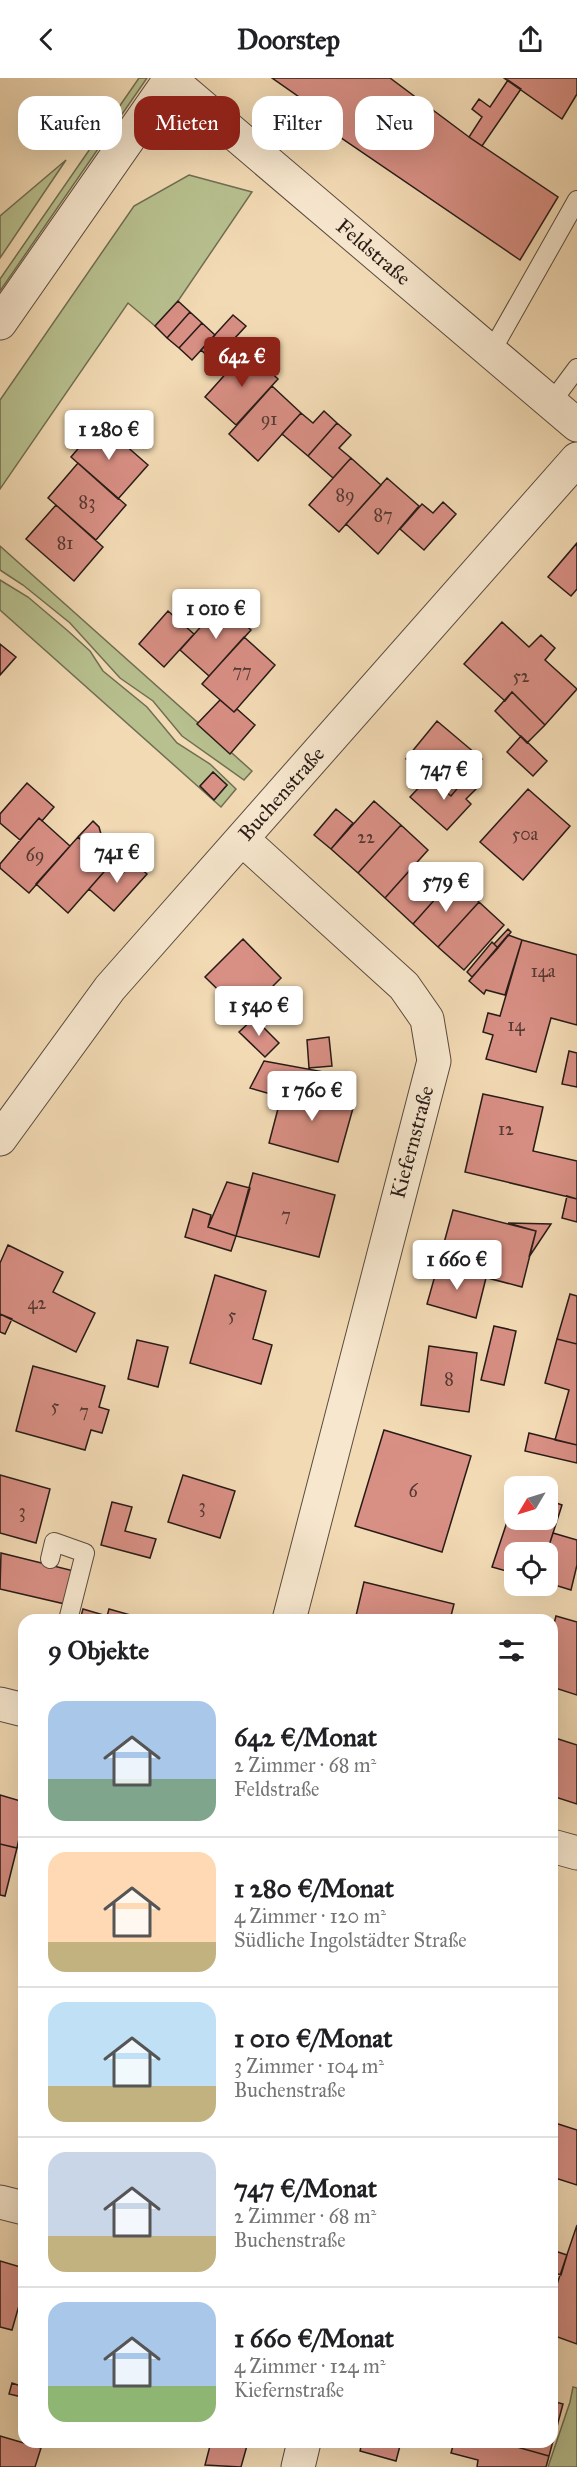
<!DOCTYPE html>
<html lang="de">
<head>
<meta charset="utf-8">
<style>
  :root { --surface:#fff; --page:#f2f2f2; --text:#202124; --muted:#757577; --line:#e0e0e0; --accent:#8f2418 }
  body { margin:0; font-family:"IM FELL Great Primer",serif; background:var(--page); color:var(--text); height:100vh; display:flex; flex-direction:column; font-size:22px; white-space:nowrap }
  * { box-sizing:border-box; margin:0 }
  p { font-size:20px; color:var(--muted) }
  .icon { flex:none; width:33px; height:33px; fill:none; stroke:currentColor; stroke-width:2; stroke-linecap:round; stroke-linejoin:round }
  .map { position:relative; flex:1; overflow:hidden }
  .drawer { position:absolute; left:18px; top:1536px; width:540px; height:834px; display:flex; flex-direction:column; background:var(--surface); border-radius:18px; box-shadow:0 6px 24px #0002 }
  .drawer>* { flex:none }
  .hud { position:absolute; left:18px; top:18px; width:542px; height:54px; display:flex; gap:12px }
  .needle { width:39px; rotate:232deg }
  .tools { position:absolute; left:504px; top:1398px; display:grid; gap:12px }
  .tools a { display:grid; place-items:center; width:54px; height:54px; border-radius:12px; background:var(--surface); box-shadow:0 6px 24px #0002; font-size:30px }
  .price { position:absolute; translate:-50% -51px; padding:0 14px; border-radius:6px; background:#fff; color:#222; font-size:20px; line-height:39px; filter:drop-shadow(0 2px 3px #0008) }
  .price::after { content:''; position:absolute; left:50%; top:36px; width:18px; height:14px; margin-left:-9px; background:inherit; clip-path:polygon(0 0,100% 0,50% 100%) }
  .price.current { background:var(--accent); color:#fff }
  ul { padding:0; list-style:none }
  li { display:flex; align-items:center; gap:18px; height:150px; padding:0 30px }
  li+li { border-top:2px solid var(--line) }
  li span { display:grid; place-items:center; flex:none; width:168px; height:120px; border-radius:18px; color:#555 }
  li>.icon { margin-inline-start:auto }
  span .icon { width:72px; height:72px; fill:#fffc; stroke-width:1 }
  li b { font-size:26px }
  h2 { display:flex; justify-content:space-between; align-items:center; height:72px; padding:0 30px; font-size:26px }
  .pill { padding:0 21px; border-radius:18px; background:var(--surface); box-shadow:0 6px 24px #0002; font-size:21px; line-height:54px }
  .pill.current { background:var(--accent); color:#fff }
  header { display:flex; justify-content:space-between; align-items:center; height:78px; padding:0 30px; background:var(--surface); font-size:27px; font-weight:700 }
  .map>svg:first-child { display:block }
  .green { fill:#b8c08f; stroke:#706e53; stroke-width:1.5; fill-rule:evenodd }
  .building { fill:#d88f84; stroke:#281b17; stroke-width:1.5 }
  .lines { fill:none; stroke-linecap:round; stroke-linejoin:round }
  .service-casing { stroke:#5a4b3e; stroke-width:20 }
  .minor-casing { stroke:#5a4b3e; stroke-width:35 }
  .tertiary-casing { stroke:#5a4b3e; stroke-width:35 }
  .service { stroke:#f7e7ce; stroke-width:18 }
  .minor { stroke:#f7e7ce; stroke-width:33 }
  .tertiary { stroke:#f7e7ce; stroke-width:33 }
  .labels { text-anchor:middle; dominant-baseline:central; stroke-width:4.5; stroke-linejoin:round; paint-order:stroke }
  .number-label { font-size:18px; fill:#543832 }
  .street-label { font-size:21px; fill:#281b17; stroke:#f7e7ce }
</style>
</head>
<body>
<header><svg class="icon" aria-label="back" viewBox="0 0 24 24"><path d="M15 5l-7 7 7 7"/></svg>Doorstep<svg class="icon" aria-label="share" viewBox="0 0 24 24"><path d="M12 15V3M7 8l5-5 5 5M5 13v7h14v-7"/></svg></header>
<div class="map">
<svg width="577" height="2389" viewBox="0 0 577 2389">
  <rect width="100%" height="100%" fill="#f2dab4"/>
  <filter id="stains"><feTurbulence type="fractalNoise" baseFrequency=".00333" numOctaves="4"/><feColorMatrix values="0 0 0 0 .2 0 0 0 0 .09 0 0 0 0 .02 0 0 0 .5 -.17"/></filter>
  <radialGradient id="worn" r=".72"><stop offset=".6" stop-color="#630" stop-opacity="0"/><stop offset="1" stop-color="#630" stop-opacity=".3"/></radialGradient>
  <path class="green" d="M139 0H147L0 213V201Z
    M66 82 0 180V138Z
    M189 97 252 114 178 223 155 248 128 225 0 411V322L134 128Z
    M0 468 252 693 244 702 182 658 153 623 120 600 70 545 23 507 0 492Z
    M0 502 28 519 68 553 90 573 103 593 147 629 177 665 210 686 236 711 221 729 0 532ZM213 694 227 707 214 722 200 708Z
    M573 2309 577 2310V2389H548L570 2324Z"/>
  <path class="building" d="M272 0H390L469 59 558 119 520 182 293 27 299 19Z
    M504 0H577V16L562 41Z
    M508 2 521 11 482 68 469 59 482 39 472 31 479 21 490 29Z
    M178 223 190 234 167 260 155 248Z
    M190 234 202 245 179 270 167 260Z
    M233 237 246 248 234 261 247 272 226 295 201 272Z
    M202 245 215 257 192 282 179 270Z
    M247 272 278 301 236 347 205 319Z
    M272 308 301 335 258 383 229 356Z
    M324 333 337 345 308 378 282 356 301 335 313 345Z
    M100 345 148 387 118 421 71 379Z
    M337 345 351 357 339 370 351 380 333 400 308 378Z
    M351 380 381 407 339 454 309 427Z
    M78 385 126 427 96 462 48 420Z
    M387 400 419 428 378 476 346 446Z
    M443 424 456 436 424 472 400 451 422 426 433 435Z
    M56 427 103 469 74 503 26 461Z
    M577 465V511L571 518 548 499Z
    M222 525 251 552 209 598 180 572Z
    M168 533 194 556 164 589 139 566Z
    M502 544 529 569 541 557 555 570 545 582 577 611 545 647 512 614 505 623 464 586Z
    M244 559 275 587 234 634 202 606Z
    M0 566 16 579 0 597Z
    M512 614 545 647 527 665 495 633Z
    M220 622 234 634 237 631 255 647 230 676 197 646Z
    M437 643 482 681 451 718 406 681Z
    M521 658 547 683 533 698 507 674Z
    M213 694 227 707 214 722 200 708Z
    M429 699 451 718 466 700 477 710 466 721 471 726 447 752 410 719Z
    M27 705 54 729 42 743 39 740 20 762 0 745V736Z
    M528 711 570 748 523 802 480 764Z
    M374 723 401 747 358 795 331 771Z
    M336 731 353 745 331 771 314 757Z
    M39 740 70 768 29 815 0 790V786Z
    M93 743 99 749 101 756 89 770 78 759Z
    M401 747 428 772 385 820 358 795Z
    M78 759 110 787 68 835 36 806Z
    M110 784 123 795 133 784 147 796 114 833 89 811 110 787Z
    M409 793 437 819 413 846 385 820Z
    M454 800 479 824 438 869 413 846Z
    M479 824 504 847 464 892 438 869Z
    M508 851 511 854 498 870 494 866Z
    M508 857 522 862 505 917 486 912 484 916 469 903Z
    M243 861 281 900 244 937 205 899Z
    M522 862 577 877V947L551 940 536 994 486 981 493 957 483 954 488 935 500 938Z
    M492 864 498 870 472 899 467 894Z
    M254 940 279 965 265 979 239 954Z
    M329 959 332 988 309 990 307 962Z
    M569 973 577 975V1009L562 1006Z
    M264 983 324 994 319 1013 285 1004 281 1019 250 1010Z
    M285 1004 355 1023 338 1084 269 1065Z
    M483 1016 543 1029 533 1073 577 1083V1121L465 1094Z
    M253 1095 335 1117 319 1179 236 1158Z
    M227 1104 250 1110 236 1158 208 1149Z
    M567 1118 577 1121V1144L562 1140Z
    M193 1131 211 1137 208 1149 236 1158 231 1173 185 1159Z
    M453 1132 536 1153 522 1209 438 1187Z
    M508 1145 551 1146 529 1179 536 1153Z
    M8 1167 63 1194 53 1214 95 1235 76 1274 0 1236V1185Z
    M438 1187 486 1200 476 1240 427 1226Z
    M215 1197 266 1213 253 1261 272 1267 261 1306 190 1285Z
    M570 1216 577 1218V1266L557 1261Z
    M0 1236 12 1241 5 1256 0 1254Z
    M494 1248 516 1253 504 1307 481 1302Z
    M557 1261 577 1266V1367L555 1362 569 1312 545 1305Z
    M137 1262 168 1269 158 1309 128 1301Z
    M429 1268 477 1275 469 1334 421 1327Z
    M33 1288 105 1308 99 1329 109 1332 102 1355 91 1352 85 1372 16 1353Z
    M384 1352 471 1378 442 1474 355 1448Z
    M529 1355 577 1367V1385L525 1373Z
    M0 1397 50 1411 36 1465 0 1455Z
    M183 1397 235 1413 220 1460 168 1444Z
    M548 1422 562 1427 547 1474H514V1495L492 1489 513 1426 514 1427V1442H548Z
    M112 1424 132 1429 125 1453 156 1461 150 1480 101 1467Z
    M553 1455 577 1462V1487L571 1512 548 1505 547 1474Z
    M1 1475 74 1493 65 1526 0 1511Z
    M364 1504 454 1526 450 1542H355Z
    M83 1531 107 1538 106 1542H80Z
    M109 1531 148 1542H106Z
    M556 1538 577 1544V1617L552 1609V1553Z
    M552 1659 577 1667V1726L552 1718Z
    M0 1717 24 1724V1738L17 1770 0 1766Z
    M0 1766 17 1770 5 1818 0 1817Z
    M552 2044 577 2052V2107L552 2099Z
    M577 2147V2266L552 2257V2221Z
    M552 2172 567 2177 561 2197 552 2194Z
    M0 2183 24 2190V2210L12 2252 0 2249Z
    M12 2305 24 2309 22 2319 9 2316Z
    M552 2323 563 2326 549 2378 499 2364H552Z
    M0 2358 41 2370 35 2389H0Z
    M211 2364H248L241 2389 205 2387Z
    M362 2364H401L396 2383 360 2373Z
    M454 2364H499L549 2378 546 2389H477L478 2382 451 2375Z"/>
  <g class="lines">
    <g class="service-casing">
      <path id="service" d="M491 274 577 122
        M551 325 577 290
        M50 1481 54 1464 85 1475 68 1542"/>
    </g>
    <g class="minor-casing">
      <g id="minor">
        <path id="s1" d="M170 1 577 347"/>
        <path d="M242 761 404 908 427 941 434 983 289 1542"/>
        <path id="s2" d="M0 1061 110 910 577 381"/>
        <path d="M0 1626 24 1632"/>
        <path d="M552 1768 577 1775"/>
        <path d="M0 2124 24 2130"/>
        <path d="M298 2389 304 2364"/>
      </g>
    </g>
    <g class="tertiary-casing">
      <path id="tertiary" d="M0 245 171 0"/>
    </g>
    <use href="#service" class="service"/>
    <use href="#minor" class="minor"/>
    <use href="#tertiary" class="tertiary"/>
  </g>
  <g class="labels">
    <g class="number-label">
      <text x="269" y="341">91</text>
      <text x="345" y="417">89</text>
      <text x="87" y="424">83</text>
      <text x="383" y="437">87</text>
      <text x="65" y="465">81</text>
      <text x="242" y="593">77</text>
      <text x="521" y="598">52</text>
      <text x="525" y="756">50a</text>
      <text x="366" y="759">22</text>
      <text x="35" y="777">69</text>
      <text x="543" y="893">14a</text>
      <text x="516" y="947">14</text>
      <text x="506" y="1051">12</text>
      <text x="286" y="1137">7</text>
      <text x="37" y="1225">42</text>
      <text x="232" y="1237">5</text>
      <text x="449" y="1301">8</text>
      <text x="55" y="1328">5</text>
      <text x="84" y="1333">7</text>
      <text x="413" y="1413">6</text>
      <text x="202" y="1428">3</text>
      <text x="22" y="1433">3</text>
    </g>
    <g class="street-label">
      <text stroke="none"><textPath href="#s1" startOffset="267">Feldstraße</textPath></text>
      <text stroke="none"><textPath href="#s2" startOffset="446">Buchenstraße</textPath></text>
      <text transform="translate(412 1064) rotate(-75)">Kiefernstraße</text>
    </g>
  </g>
  <rect width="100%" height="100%" filter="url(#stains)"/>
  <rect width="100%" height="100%" fill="url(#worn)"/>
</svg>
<div class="tools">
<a><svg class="needle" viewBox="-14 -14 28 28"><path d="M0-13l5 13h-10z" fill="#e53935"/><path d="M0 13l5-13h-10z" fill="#757577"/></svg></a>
<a><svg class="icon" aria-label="locate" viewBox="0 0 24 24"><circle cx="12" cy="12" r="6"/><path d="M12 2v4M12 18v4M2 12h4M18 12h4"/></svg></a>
</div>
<b class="price current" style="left:242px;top:310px">642 €</b>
<b class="price" style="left:109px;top:383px">1 280 €</b>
<b class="price" style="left:216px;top:562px">1 010 €</b>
<b class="price" style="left:444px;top:723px">747 €</b>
<b class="price" style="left:117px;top:806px">741 €</b>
<b class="price" style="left:446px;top:835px">579 €</b>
<b class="price" style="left:259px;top:959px">1 540 €</b>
<b class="price" style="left:312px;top:1044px">1 760 €</b>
<b class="price" style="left:457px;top:1213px">1 660 €</b>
<div class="hud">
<a class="pill">Kaufen</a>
<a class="pill current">Mieten</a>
<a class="pill">Filter</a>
<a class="pill">Neu</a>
</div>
<section class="drawer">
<h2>9 Objekte<svg class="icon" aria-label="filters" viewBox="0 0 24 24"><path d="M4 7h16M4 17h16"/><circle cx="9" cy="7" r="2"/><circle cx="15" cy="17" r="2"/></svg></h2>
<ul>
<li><span style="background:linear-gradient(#a9c7e8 65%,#7fa58c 0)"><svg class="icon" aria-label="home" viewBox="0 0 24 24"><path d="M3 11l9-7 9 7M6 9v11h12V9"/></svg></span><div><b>642 €/Monat</b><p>2 Zimmer · 68 m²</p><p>Feldstraße</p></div></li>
<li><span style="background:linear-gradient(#ffd9b3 75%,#c2b280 0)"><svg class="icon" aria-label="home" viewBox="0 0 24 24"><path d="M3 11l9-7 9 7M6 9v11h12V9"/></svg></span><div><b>1 280 €/Monat</b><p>4 Zimmer · 120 m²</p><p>Südliche Ingolstädter Straße</p></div></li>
<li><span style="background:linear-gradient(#bfe0f5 70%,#c2b280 0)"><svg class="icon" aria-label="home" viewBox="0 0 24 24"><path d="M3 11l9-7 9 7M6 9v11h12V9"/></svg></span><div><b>1 010 €/Monat</b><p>3 Zimmer · 104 m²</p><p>Buchenstraße</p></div></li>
<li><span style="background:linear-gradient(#c9d6e8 70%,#c2b280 0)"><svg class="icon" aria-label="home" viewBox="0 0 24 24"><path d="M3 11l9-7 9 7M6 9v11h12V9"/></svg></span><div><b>747 €/Monat</b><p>2 Zimmer · 68 m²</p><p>Buchenstraße</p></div></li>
<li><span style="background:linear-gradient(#a9c7e8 70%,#8fb573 0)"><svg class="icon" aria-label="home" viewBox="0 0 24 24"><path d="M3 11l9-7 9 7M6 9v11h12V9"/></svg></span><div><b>1 660 €/Monat</b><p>4 Zimmer · 124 m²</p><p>Kiefernstraße</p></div></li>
</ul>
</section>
</div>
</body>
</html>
